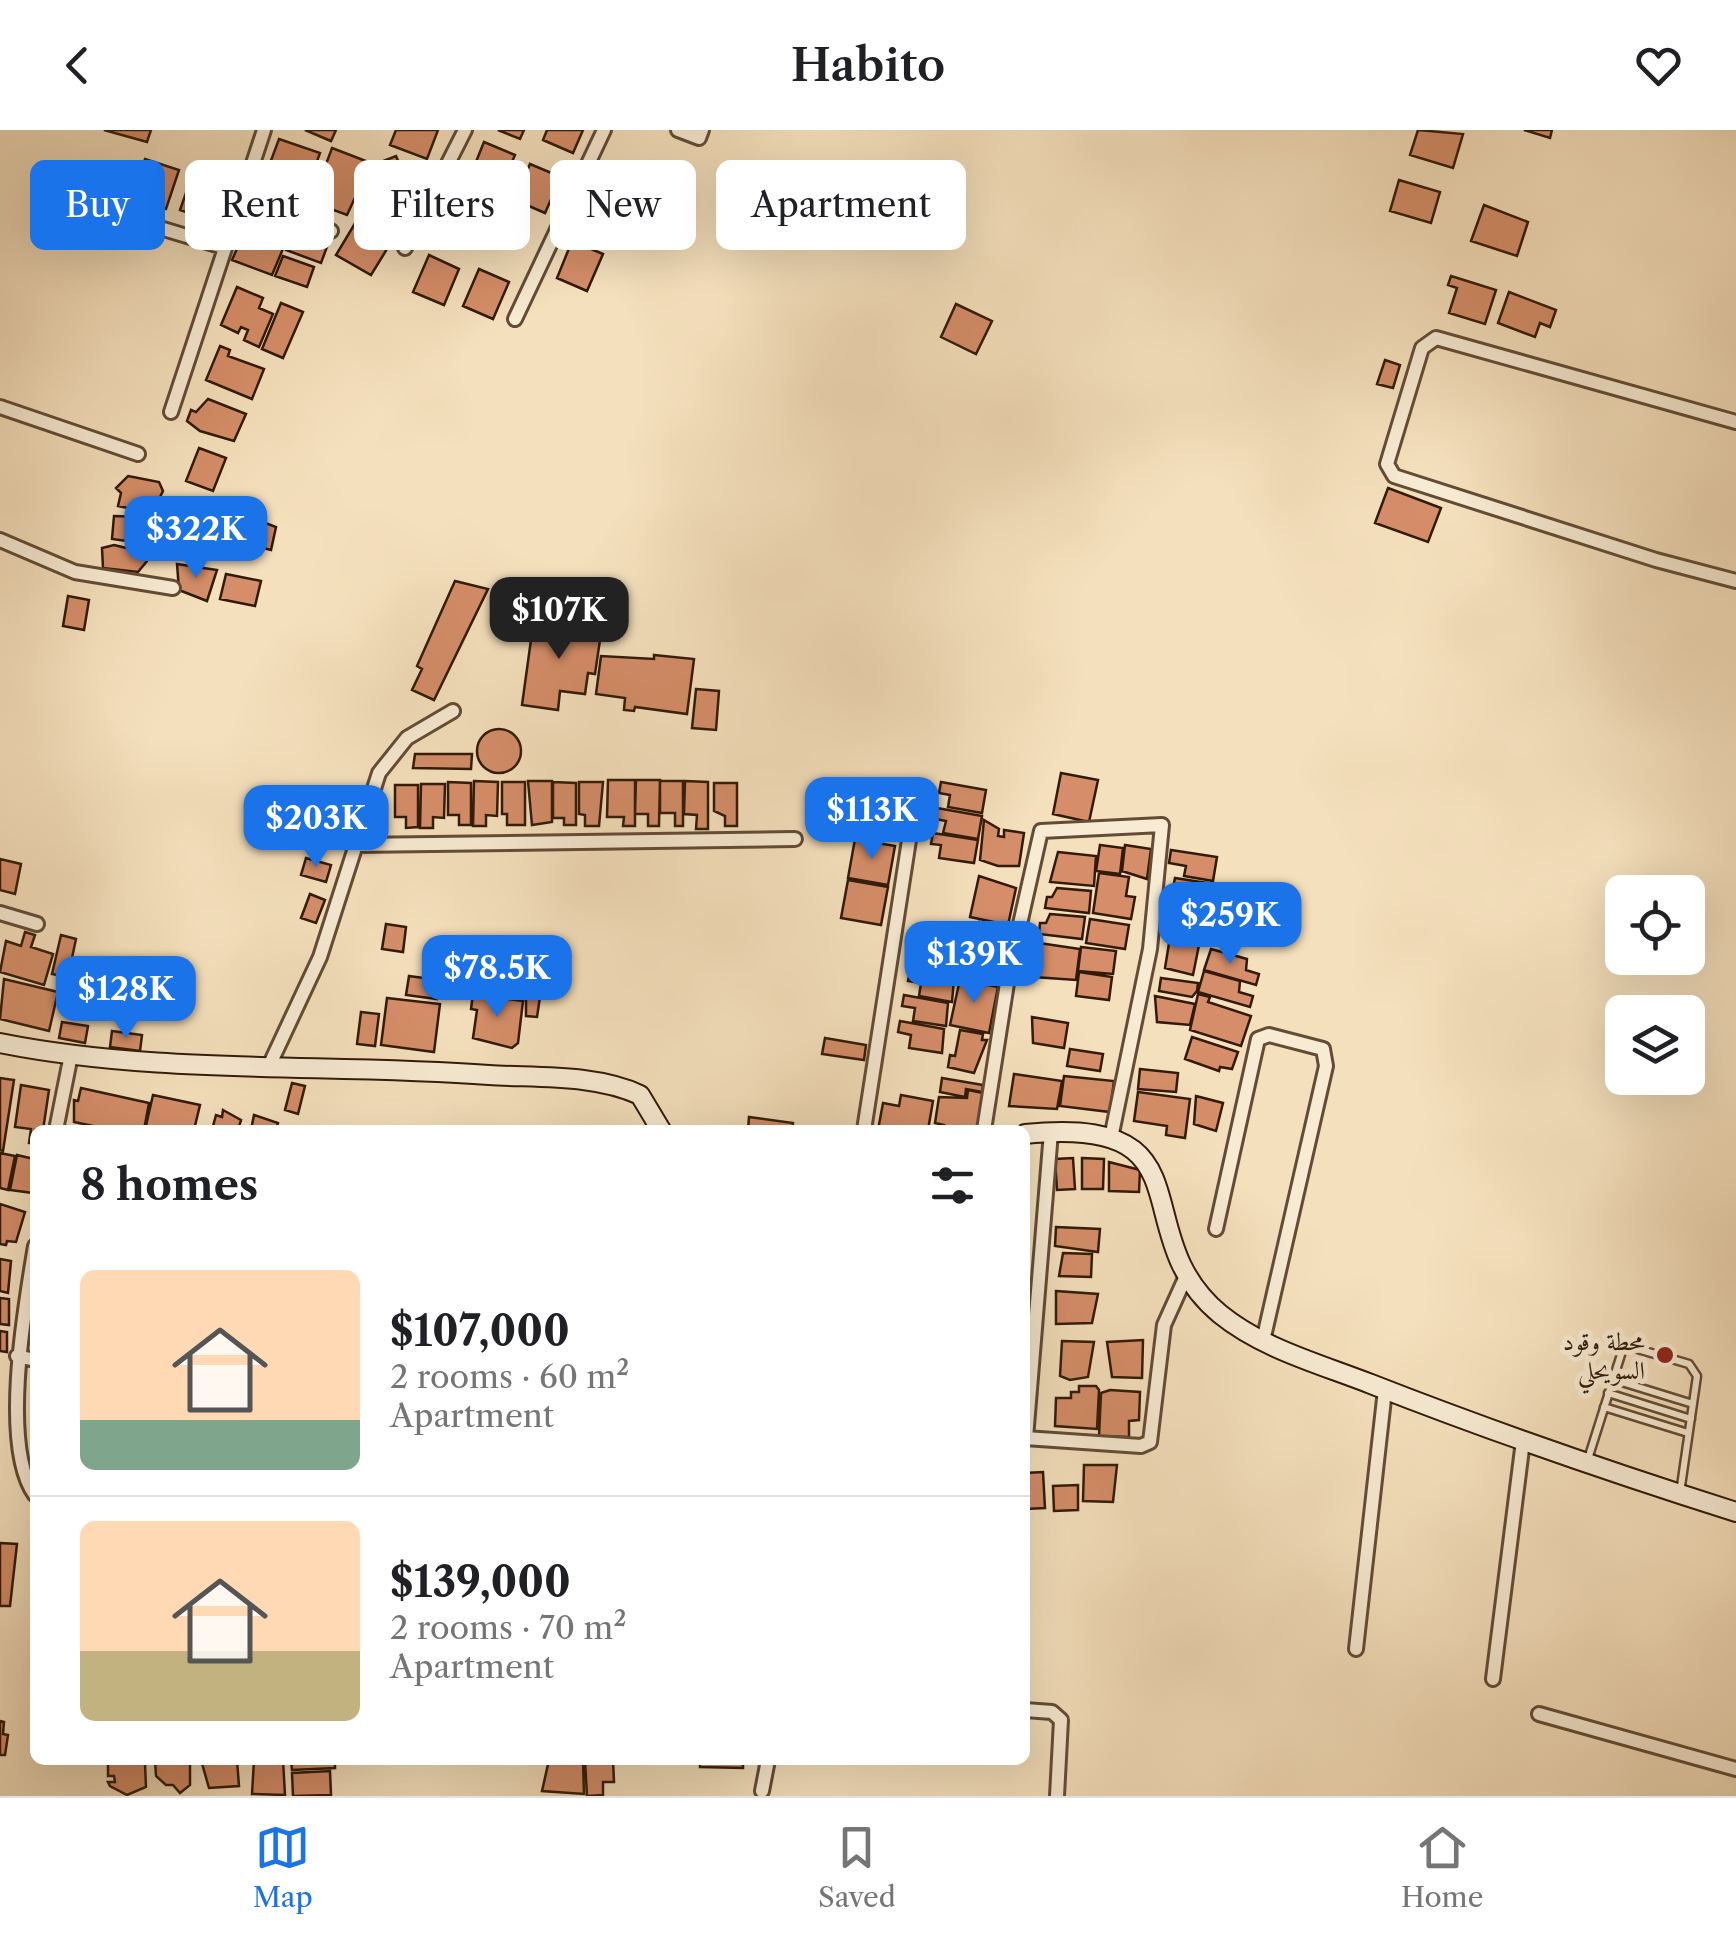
<!DOCTYPE html>
<html lang="en">
<head>
<meta charset="utf-8">
<style>
  :root { --surface:#fff; --page:#f2f2f2; --text:#202124; --muted:#757577; --line:#e0e0e0; --accent:#1a73e8 }
  body { margin:0; font-family:"Libre Caslon Text",Amiri,serif; background:var(--page); color:var(--text); height:100vh; display:flex; flex-direction:column; font-size:38px; white-space:nowrap }
  * { box-sizing:border-box; margin:0 }
  p { font-size:32px; color:var(--muted) }
  .icon { flex:none; width:55px; height:55px; fill:none; stroke:currentColor; stroke-width:2; stroke-linecap:round; stroke-linejoin:round }
  .map { position:relative; flex:1; overflow:hidden }
  .details { position:absolute; left:30px; top:995px; width:1000px; height:640px; display:flex; flex-direction:column; background:var(--surface); border-radius:15px; box-shadow:0 10px 40px #0002 }
  .details>* { flex:none }
  .hud { position:absolute; left:30px; top:30px; width:1000px; height:90px; display:flex; gap:20px }
  .buttons { position:absolute; left:1605px; top:745px; display:grid; gap:20px }
  .buttons a { display:grid; place-items:center; width:100px; height:100px; border-radius:15px; background:var(--surface); box-shadow:0 10px 40px #0002; font-size:50px }
  .price { position:absolute; translate:-50% -85px; padding:0 22px; border-radius:20px; background:var(--accent); color:#fff; font-size:32px; line-height:65px; filter:drop-shadow(0 2px 5px #0008) }
  .price::after { content:''; position:absolute; left:50%; top:60px; width:30px; height:22px; margin-left:-15px; background:inherit; clip-path:polygon(0 0,100% 0,50% 100%) }
  .price.active { background:#222; color:#fff }
  ul { padding:0; list-style:none }
  li { display:flex; align-items:center; gap:30px; height:250px; padding:0 50px }
  li+li { border-top:2px solid var(--line) }
  li span { display:grid; place-items:center; flex:none; width:280px; height:200px; border-radius:15px; color:#555 }
  li>.icon { margin-inline-start:auto }
  span .icon { width:120px; height:120px; fill:#fffc; stroke-width:1 }
  li b { font-size:42px }
  h2 { display:flex; justify-content:space-between; align-items:center; height:120px; padding:0 50px; font-size:42px }
  .tag { padding:0 35px; border-radius:15px; background:var(--surface); box-shadow:0 10px 40px #0002; font-size:35px; line-height:90px }
  .tag.active { background:var(--accent); color:#fff }
  header { display:flex; justify-content:space-between; align-items:center; height:130px; padding:0 50px; background:var(--surface); font-size:45px; font-weight:600 }
  .tabs { display:flex; justify-content:space-around; align-items:center; height:140px; border-top:2px solid var(--line); background:var(--surface); font-size:28px; color:var(--muted) }
  .tabs a { display:grid; justify-items:center; gap:5px }
  .tabs .active { color:var(--accent) }
  .map>svg:first-child { display:block }
  .building { fill:#d58e69; stroke:#311a08; stroke-width:2.5 }
  .lines { fill:none; stroke-linecap:round; stroke-linejoin:round }
  .lane-casing { stroke:#624c35; stroke-width:11 }
  .street-casing { stroke:#624c35; stroke-width:18 }
  .secondary-casing { stroke:#311a08; stroke-width:22 }
  .lane { stroke:#f8ebd4; stroke-width:6 }
  .street { stroke:#f8ebd4; stroke-width:12 }
  .secondary { stroke:#f8ebd4; stroke-width:18 }
  .poi-dot { fill:#8f2418; stroke:#f8ebd4; stroke-width:4 }
  .labels { text-anchor:middle; dominant-baseline:central; stroke-width:10; stroke-linejoin:round; paint-order:stroke }
  .poi-label { font-size:25px; fill:#311a08; stroke:#f8ebd4; text-anchor:end }
</style>
</head>
<body>
<header><svg class="icon" aria-label="back" viewBox="0 0 24 24"><path d="M15 5l-7 7 7 7"/></svg>Habito<svg class="icon" aria-label="heart" viewBox="0 0 24 24"><path d="M12 20l-8-8c-3-5 5-10 8-4 3-6 11-1 8 4z"/></svg></header>
<div class="map">
<svg width="1736" height="1666" viewBox="0 0 1736 1666">
  <rect width="100%" height="100%" fill="#f5e0bd"/>
  <filter id="stains"><feTurbulence type="fractalNoise" baseFrequency=".002" numOctaves="4"/><feColorMatrix values="0 0 0 0 .2 0 0 0 0 .09 0 0 0 0 .02 0 0 0 .5 -.17"/></filter>
  <radialGradient id="worn" r=".72"><stop offset=".6" stop-color="#630" stop-opacity="0"/><stop offset="1" stop-color="#630" stop-opacity=".3"/></radialGradient>
  <path class="building" d="M104 0H151L147 12Z
    M305 0H336L331 11Z
    M396 0H438L427 29 390 15Z
    M498 0H524L520 9Z
    M547 0H583L573 23 543 10Z
    M1418 0 1463 4 1453 38 1410 25Z
    M1524 0H1552L1550 8Z
    M279 9 320 23 301 75 260 60Z
    M484 12 515 25 499 62 469 49Z
    M332 18 371 33 347 85 312 72Z
    M396 26 412 64 403 88 363 73 378 33Z
    M145 29 179 40 166 79 132 68Z
    M530 34 561 47 545 83 515 70Z
    M194 40 229 53 215 92 180 80Z
    M1399 50 1440 62 1431 93 1390 81Z
    M1484 75 1528 92 1517 126 1471 111Z
    M247 80 258 84 256 88 290 102 272 145 232 130 239 114 234 112Z
    M360 85 395 106 371 145 336 125Z
    M296 93 331 106 321 133 286 120Z
    M572 111 603 124 587 161 557 148Z
    M429 125 459 139 444 175 413 162Z
    M283 126 314 137 307 157 275 146Z
    M479 139 509 152 493 189 463 176Z
    M1451 146 1496 160 1485 194 1449 183 1457 158 1448 155Z
    M237 157 263 168 259 178 273 184 259 217 244 210 248 200 241 197 238 203 221 195Z
    M1509 162 1556 180 1550 197 1540 193 1535 207 1498 193Z
    M281 173 303 182 283 228 262 219Z
    M956 174 992 191 976 224 941 207Z
    M220 216 230 220 228 226 264 239 252 269 206 250Z
    M1385 230 1400 235 1393 258 1377 254Z
    M208 269 246 284 234 311 200 301 187 291 191 280 196 282Z
    M199 318 226 328 213 361 186 351Z
    M128 346 159 352 163 361 152 383 118 376 121 363 116 358Z
    M1388 358 1441 378 1428 412 1375 393Z
    M239 383 276 397 271 420 247 414 249 406 234 403Z
    M114 386 140 387 144 397 152 398 149 414 112 409Z
    M114 415 147 423V431L138 442 103 438 102 418Z
    M177 434 217 440 207 471 179 460Z
    M226 444 261 451 255 476 220 469Z
    M455 451 488 459 434 570 412 560 422 539 417 536Z
    M68 466 89 470 84 500 63 496Z
    M534 488 583 495V501L601 503 595 544 588 543 585 564 560 561 558 580 522 575Z
    M654 525 694 529 687 584 635 577 634 581 624 580 625 568 596 564 601 526 654 529Z
    M696 559 719 561 716 600 692 598Z
    M477 621a22 22 0 1 1 44 0a22 22 0 1 1-44 0Z
    M415 624H472L471 639 413 638Z
    M1061 643 1098 650 1089 692 1053 684Z
    M608 650H635V696H623L624 687H607Z
    M636 650H660L659 696H648V684H635Z
    M474 651 498 652 497 686 486 685V696H473Z
    M528 651H552V692L532 695Z
    M660 651H683V696H675V683H660Z
    M685 651 708 652V699H696L697 685 684 684Z
    M448 652 471 653V695H459V685H448Z
    M502 652H525V695H507V684H502Z
    M553 652 576 653V695H564V688H553Z
    M579 652H603L599 696H585V685L579 684Z
    M941 652 986 660 982 683 948 677 950 665 939 663Z
    M714 653H737V696H725V686L714 681Z
    M421 654H445L444 688 433 687V698H420Z
    M395 655H418V697L406 698V687H395Z
    M937 678 982 686 978 709 943 703 946 691 935 689Z
    M984 690 999 699 998 706 1004 707V700L1024 703 1019 736H998L980 730Z
    M933 703 978 710 974 733 939 728 941 715 931 714Z
    M855 709 895 716 888 755 848 748Z
    M1100 715 1123 718 1120 744 1096 741Z
    M1125 715 1151 719 1147 749 1122 741Z
    M1171 720 1217 727 1213 751 1184 746 1186 736 1169 733Z
    M1058 722 1096 726 1094 756 1050 752Z
    M306 728 331 735 326 752 301 745Z
    M0 729 21 734 15 764 0 760Z
    M1099 743 1129 747 1126 766 1135 767 1131 789 1093 783Z
    M979 746 1016 758 1008 795 970 787Z
    M1175 748 1214 754 1210 777 1181 773 1184 760 1173 758Z
    M848 750 888 757 881 795 841 788Z
    M1057 758 1091 761 1089 783 1045 778 1047 767H1052Z
    M310 764 325 770 316 793 301 788Z
    M1164 773 1211 782 1207 801 1168 794 1169 789 1161 787Z
    M1050 784 1085 787 1082 809 1039 804 1040 793H1046Z
    M1090 789 1129 795 1125 819 1086 813Z
    M979 792 1009 798 1002 829 970 818 972 809 966 808 968 796 977 798Z
    M386 794 406 797 403 822 382 819Z
    M1171 801 1195 805 1193 814 1199 815 1193 845 1165 838Z
    M25 802 35 805 31 817 53 824 44 855 0 842 6 811 21 816Z
    M61 805 76 809 68 847 52 844Z
    M1039 813 1080 819 1076 850 1034 847Z
    M915 814 959 822 956 847 924 841 926 828 913 826Z
    M1081 817 1116 821 1113 844 1078 841Z
    M1211 819 1247 829 1246 840 1259 844 1256 855 1204 840Z
    M964 822 1003 830 998 855 959 847Z
    M910 841 954 849 952 872 919 866 921 853 908 851Z
    M1204 841 1240 851 1239 862 1253 866 1250 877 1198 862Z
    M1079 842 1112 847 1109 870 1076 866Z
    M409 846 439 850 437 869 406 865Z
    M1161 848 1198 853 1197 861 1192 867 1159 861Z
    M4 849 58 862 49 901 0 889Z
    M960 849 998 857 989 903 950 895Z
    M473 864 523 871 518 913 512 918 473 908 477 880 471 879Z
    M1198 864 1210 867 1208 872 1251 886 1241 916 1190 900Z
    M526 865 540 867 537 887 526 886Z
    M904 865 948 873 946 896 913 891 915 878 902 876Z
    M1155 866 1195 874 1190 895 1157 892Z
    M387 868 440 874 434 922 381 915Z
    M361 882 379 884 375 916 357 914Z
    M1032 887 1068 893 1064 918 1033 913Z
    M900 891 944 899 942 923 909 918 911 905 898 902Z
    M62 892 88 896 85 913 59 908Z
    M960 900 983 904 982 910H987L974 943 948 937 950 925 955 926Z
    M112 901 142 905 140 921 110 917Z
    M1192 907 1238 922 1232 939 1220 937 1219 941 1185 929Z
    M825 908 866 915 864 930 822 924Z
    M1070 919 1103 924 1100 941 1067 936Z
    M1140 939 1178 943 1176 962 1138 959Z
    M1014 944 1062 951 1057 979 1009 976Z
    M1064 946 1114 951 1110 982 1060 976Z
    M0 948 14 950 3 1021 0 1020Z
    M942 948 983 955 982 962 966 959 965 967 940 962Z
    M292 953 305 956 298 984 285 980Z
    M21 955 49 960 43 1000H35V1014L29 1013 31 999 15 997Z
    M81 958 149 973 144 1000H112L74 992V970L78 971Z
    M968 960 988 964 982 997 944 1000V995L935 993 939 967 967 968Z
    M1138 962 1190 969 1185 1008 1166 1005 1167 996 1134 991Z
    M153 965 200 975 194 1000H145Z
    M901 965 933 971 928 1000H878L883 973 899 976Z
    M1196 966 1223 973 1216 1001 1194 994Z
    M223 980 241 990 238 1000H212L216 985 222 987Z
    M254 985 278 993 276 1000H251Z
    M749 987 793 993 792 1000H748Z
    M0 1023 15 1026 8 1060 0 1058Z
    M17 1025 34 1029 33 1063 10 1060Z
    M1073 1028 1075 1059 1057 1060 1055 1029Z
    M1082 1028 1104 1029 1103 1059H1082Z
    M1109 1032 1140 1040 1139 1062 1109 1061Z
    M0 1074 25 1082 16 1112 7 1111 6 1115 0 1114Z
    M1056 1097 1100 1099 1098 1122 1055 1116Z
    M1063 1123 1092 1124 1091 1147 1059 1146Z
    M0 1129 11 1131 8 1163 0 1161Z
    M1056 1161 1098 1164 1092 1193 1056 1194Z
    M0 1168 9 1169V1195L0 1194Z
    M0 1201 7 1202V1222L0 1221Z
    M1143 1210 1142 1248 1112 1247 1107 1212Z
    M1062 1211 1094 1212 1088 1247 1070 1250 1060 1246Z
    M1079 1256H1096L1099 1260 1097 1299 1055 1296 1056 1268H1071V1262H1079Z
    M1110 1260 1140 1262 1139 1290 1129 1291V1307L1099 1306 1101 1263Z
    M1084 1335H1117L1113 1372 1083 1371Z
    M1043 1342 1045 1378 1025 1379V1343Z
    M1078 1355V1380L1054 1381 1053 1356Z
    M0 1413 17 1414 10 1476H0Z
    M0 1591 4 1592 3 1604 8 1605 5 1625H0Z
    M108 1630H141L145 1634 146 1657 127 1665 110 1656 108 1652H115L114 1646H108Z
    M155 1630H190V1655L180 1663 173 1655H166L156 1646Z
    M201 1630H237L239 1656 209 1658Z
    M254 1630H283L285 1665 252 1664Z
    M291 1630H335V1638L292 1640Z
    M549 1630H583L584 1664 542 1661Z
    M585 1630H613L614 1652H603V1665L587 1666Z
    M700 1630H743V1638L700 1637Z
    M330 1641 331 1665 293 1666 292 1643Z"/>
  <g class="lines">
    <g class="lane-casing">
      <path id="lane" d="M1612 1249 1693 1274
        M1608 1263 1691 1289
        M1604 1277 1688 1303
        M1588 1329 1624 1215 1689 1234 1697 1246 1680 1363"/>
    </g>
    <g class="street-casing">
      <path id="street" d="M678 0 699 8 702 0
        M64 69 223 117
        M239 70 331 101
        M405 118 465 0
        M515 189 604 0
        M0 277 138 324
        M171 282 264 0
        M1736 292 1436 208 1422 218 1387 334 1394 346 1656 430 1736 451
        M0 410 75 442 173 458
        M355 715 795 709
        M0 783 37 794
        M270 934 320 827 379 643 407 608 453 581
        M56 1000 71 925
        M864 1000 912 691
        M984 1000 1008 847 1041 701 1162 695 1150 819 1111 1008
        M1216 1099 1258 909 1269 905 1323 919 1326 936 1263 1211
        M35 1116C25 1176 0 1317 35 1365
        M17 1226 35 1230
        M1025 1308 1141 1316 1150 1312 1164 1195 1187 1144
        M1026 1308 1051 1002
        M1356 1519 1385 1260
        M1493 1549 1523 1311
        M1025 1580 1052 1582 1061 1590 1057 1666
        M1539 1584 1736 1639
        M762 1661 768 1630"/>
    </g>
    <g class="secondary-casing">
      <path id="secondary" d="M0 913C160 945 327 933 489 945 536 948 596 944 640 965L661 1000
        M1025 1004C1215 985 1122 1103 1220 1184 1263 1219 1320 1234 1371 1254 1491 1301 1613 1343 1736 1382"/>
    </g>
    <use href="#lane" class="lane"/>
    <use href="#street" class="street"/>
    <use href="#secondary" class="secondary"/>
  </g>
  <circle class="poi-dot" cx="1665" cy="1225" r="10"/>
  <g class="labels">
    <g class="poi-label">
      <text x="1645" y="1211">محطة وقود<tspan x="1645" dy="29">السويحلي</tspan></text>
    </g>
  </g>
  <rect width="100%" height="100%" filter="url(#stains)"/>
  <rect width="100%" height="100%" fill="url(#worn)"/>
</svg>
<div class="buttons">
<a><svg class="icon" aria-label="locate" viewBox="0 0 24 24"><circle cx="12" cy="12" r="6"/><path d="M12 2v4M12 18v4M2 12h4M18 12h4"/></svg></a>
<a><svg class="icon" aria-label="layers" viewBox="0 0 24 24"><path d="M12 4l9 5-9 5-9-5zM3 14l9 5 9-5"/></svg></a>
</div>
<b class="price" style="left:196px;top:451px">$322K</b>
<b class="price active" style="left:559px;top:532px">$107K</b>
<b class="price" style="left:872px;top:732px">$113K</b>
<b class="price" style="left:316px;top:740px">$203K</b>
<b class="price" style="left:1230px;top:837px">$259K</b>
<b class="price" style="left:974px;top:876px">$139K</b>
<b class="price" style="left:497px;top:890px">$78.5K</b>
<b class="price" style="left:126px;top:911px">$128K</b>
<div class="hud">
<a class="tag active">Buy</a>
<a class="tag">Rent</a>
<a class="tag">Filters</a>
<a class="tag">New</a>
<a class="tag">Apartment</a>
</div>
<section class="details">
<h2>8 homes<svg class="icon" aria-label="filters" viewBox="0 0 24 24"><path d="M4 7h16M4 17h16"/><circle cx="9" cy="7" r="2"/><circle cx="15" cy="17" r="2"/></svg></h2>
<ul>
<li><span style="background:linear-gradient(#ffd9b3 75%,#7fa58c 0)"><svg class="icon" aria-label="home" viewBox="0 0 24 24"><path d="M3 11l9-7 9 7M6 9v11h12V9"/></svg></span><div><b>$107,000</b><p>2 rooms · 60 m²</p><p>Apartment</p></div></li>
<li><span style="background:linear-gradient(#ffd9b3 65%,#c2b280 0)"><svg class="icon" aria-label="home" viewBox="0 0 24 24"><path d="M3 11l9-7 9 7M6 9v11h12V9"/></svg></span><div><b>$139,000</b><p>2 rooms · 70 m²</p><p>Apartment</p></div></li>
</ul>
</section>
</div>
<nav class="tabs">
<a class="active"><svg class="icon" aria-label="map" viewBox="0 0 24 24"><path d="M3 6l6-2 6 2 6-2v14l-6 2-6-2-6 2zM9 4v14M15 6v14"/></svg>Map</a>
<a><svg class="icon" aria-label="saved" viewBox="0 0 24 24"><path d="M7 4h10v16l-5-4-5 4z"/></svg>Saved</a>
<a><svg class="icon" aria-label="home" viewBox="0 0 24 24"><path d="M3 11l9-7 9 7M6 9v11h12V9"/></svg>Home</a>
</nav>
</body>
</html>
